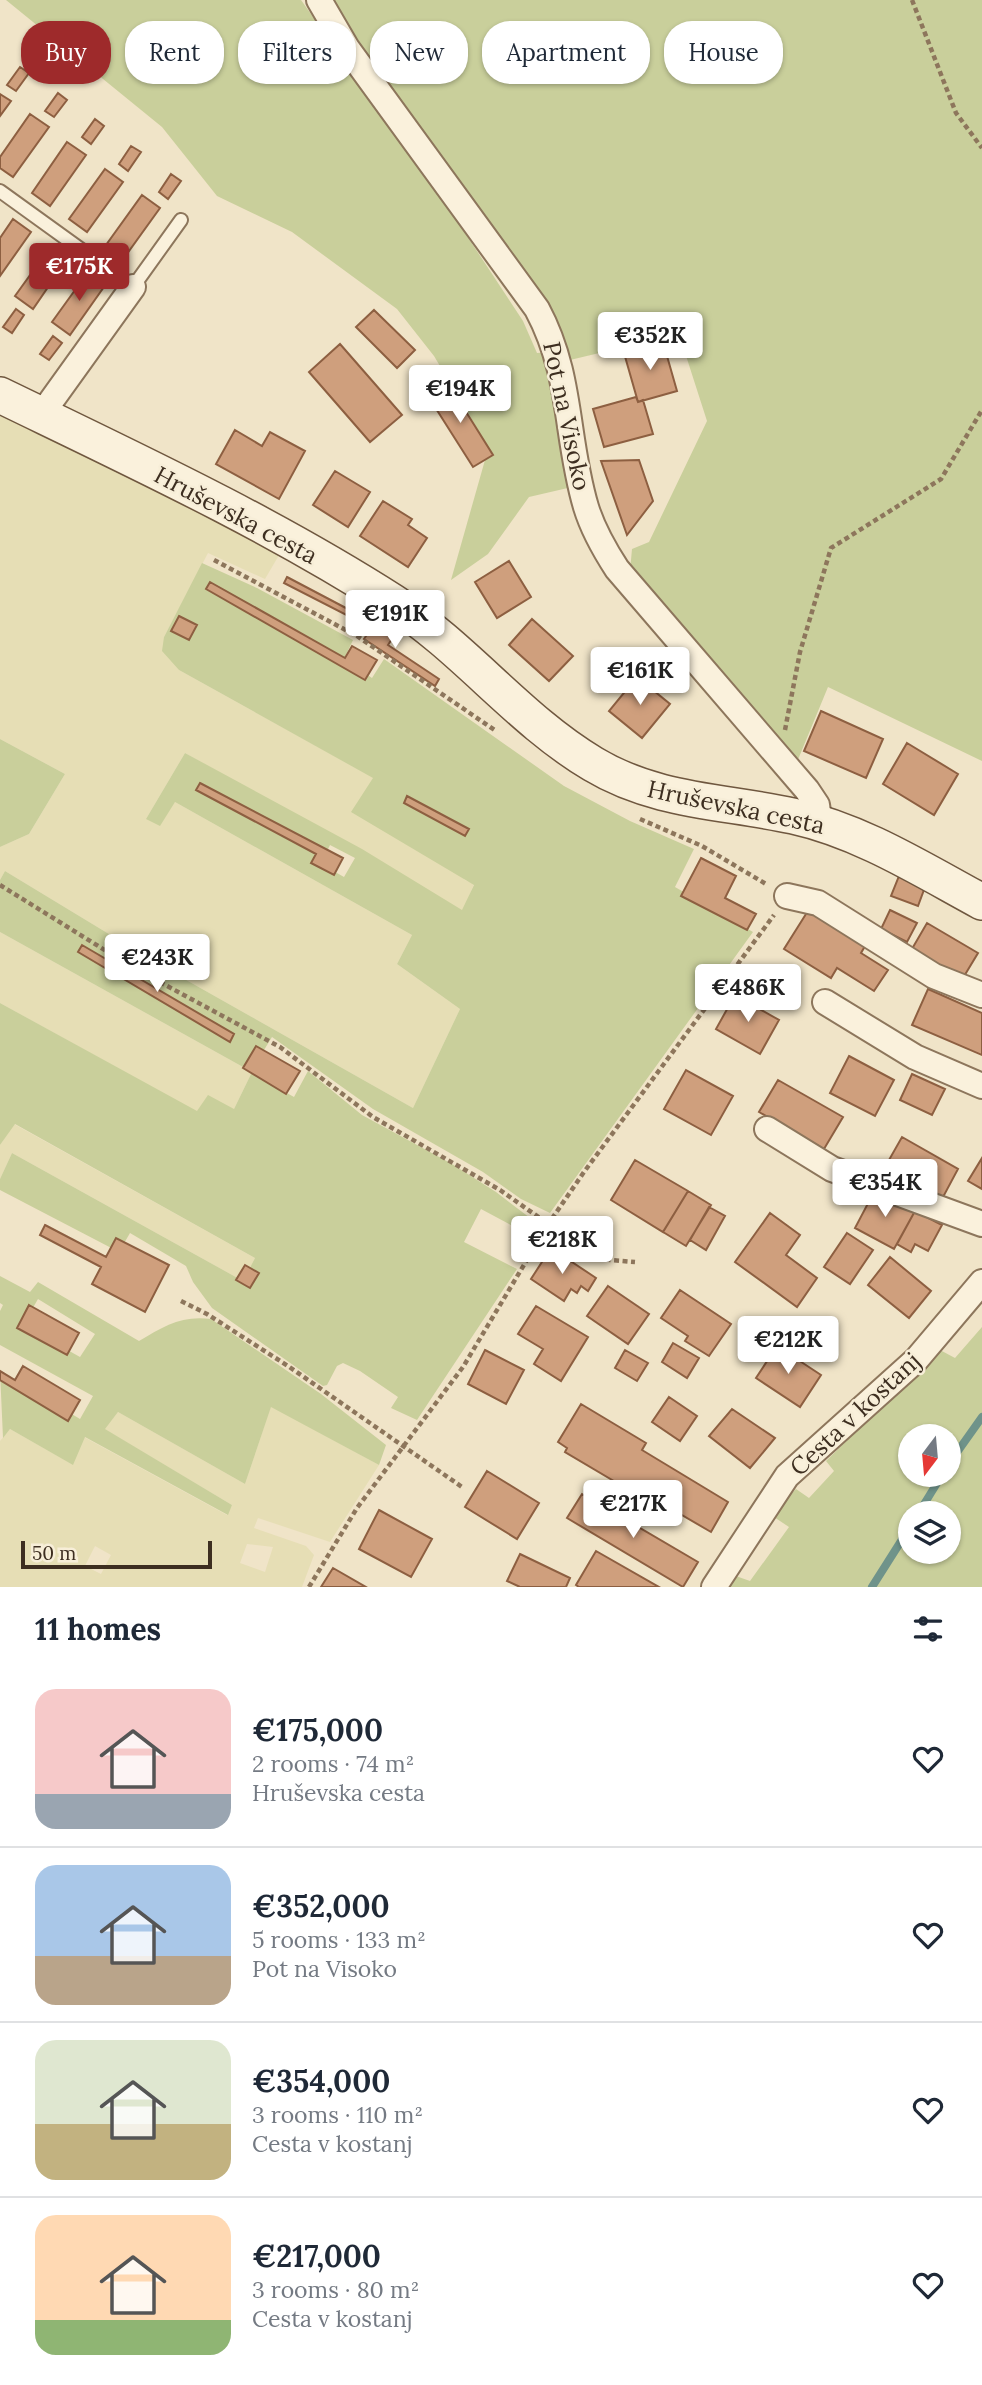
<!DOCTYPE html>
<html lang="en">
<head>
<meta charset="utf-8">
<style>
  :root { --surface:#fff; --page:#f2f2f3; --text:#1f2937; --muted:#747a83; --line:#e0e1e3; --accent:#9e2a2b }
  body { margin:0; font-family:Lora,serif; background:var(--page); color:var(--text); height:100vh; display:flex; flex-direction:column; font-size:26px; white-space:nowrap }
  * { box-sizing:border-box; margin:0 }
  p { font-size:23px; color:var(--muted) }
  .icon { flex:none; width:38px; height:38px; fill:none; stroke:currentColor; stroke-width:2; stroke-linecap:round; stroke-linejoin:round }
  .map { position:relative; height:1587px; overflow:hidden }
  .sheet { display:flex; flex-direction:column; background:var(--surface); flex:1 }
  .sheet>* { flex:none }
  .banner { position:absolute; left:21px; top:21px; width:942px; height:63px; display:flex; gap:14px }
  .needle { width:46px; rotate:196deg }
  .fabs { position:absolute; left:898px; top:1424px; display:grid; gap:14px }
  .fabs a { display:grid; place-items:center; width:63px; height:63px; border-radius:50%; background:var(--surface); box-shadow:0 2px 5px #0004; font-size:35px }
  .scale { position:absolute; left:21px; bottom:18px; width:191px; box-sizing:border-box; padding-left:7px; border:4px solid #3d2e20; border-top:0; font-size:19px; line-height:24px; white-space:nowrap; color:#3d2e20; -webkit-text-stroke:5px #f7eed8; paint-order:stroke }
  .price { position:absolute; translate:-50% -60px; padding:0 16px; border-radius:7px; background:#fff; color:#222; font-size:23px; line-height:46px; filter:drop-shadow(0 2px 4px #0008) }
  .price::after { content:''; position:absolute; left:50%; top:42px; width:21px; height:16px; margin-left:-10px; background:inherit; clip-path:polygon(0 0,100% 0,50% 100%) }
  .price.on { background:var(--accent); color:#fff }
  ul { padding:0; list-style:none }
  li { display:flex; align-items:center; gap:21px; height:175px; padding:0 35px }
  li+li { border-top:2px solid var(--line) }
  li span { display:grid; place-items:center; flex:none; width:196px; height:140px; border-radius:21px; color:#555 }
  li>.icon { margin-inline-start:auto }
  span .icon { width:84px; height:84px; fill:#fffc; stroke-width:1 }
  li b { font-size:30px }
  h2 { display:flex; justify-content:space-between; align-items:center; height:84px; padding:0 35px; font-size:30px }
  .tag { padding:0 24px; border-radius:28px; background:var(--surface); box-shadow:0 2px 5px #0004; font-size:24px; line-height:63px }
  .tag.on { background:var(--accent); color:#fff }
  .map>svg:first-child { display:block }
  .farmland { fill:#e6deb5; fill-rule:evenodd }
  .green { fill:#c9cf9b; fill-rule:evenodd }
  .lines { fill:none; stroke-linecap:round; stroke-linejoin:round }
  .stream { stroke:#6f938a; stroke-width:8 }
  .building { fill:#cf9f7d; stroke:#8d5f41; stroke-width:2 }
  .lane-casing { stroke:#8d765c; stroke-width:16 }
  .street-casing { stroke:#8d765c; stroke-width:28 }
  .secondary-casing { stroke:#6f573f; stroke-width:38 }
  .path { stroke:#8d765c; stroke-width:4.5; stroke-dasharray:5 3.5; stroke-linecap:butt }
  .lane { stroke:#faf1dc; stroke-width:12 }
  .street { stroke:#faf1dc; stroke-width:24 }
  .secondary { stroke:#faf1dc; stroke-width:35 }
  .labels { text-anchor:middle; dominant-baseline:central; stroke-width:5; stroke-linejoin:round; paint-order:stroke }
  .street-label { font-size:24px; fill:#3d2e20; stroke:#f7eed8 }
</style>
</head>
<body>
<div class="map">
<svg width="982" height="1587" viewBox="0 0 982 1587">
  <rect width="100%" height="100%" fill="#f0e4c8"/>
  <path class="farmland" d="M0 413 282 550 265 579 208 553 164 637 179 670 374 778 465 880 474 884 463 911 185 753 146 819 175 802 412 935 397 964 460 1009 413 1108 165 968 5 871 0 880V847L29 834 65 774 0 739Z
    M0 932 252 1072 234 1109 197 1112 0 1003Z
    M14 1124 255 1258 243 1281 12 1153 0 1179V1145Z
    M271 1406 379 1465 330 1542 258 1518 254 1528 306 1546 314 1555 302 1587H0V1441L10 1429 72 1464 84 1437 227 1515 232 1505 104 1429 118 1412 245 1484ZM247 1544 273 1547 265 1572 240 1563ZM95 1546 111 1555 101 1574 85 1566Z"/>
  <path class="green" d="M6 0H301L446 204 523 321 537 353 551 352 572 487 529 497 488 554 451 580 485 460 493 455 434 356 397 309 292 232 217 196 162 127Z
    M327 0H982V761L828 687 797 762 630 571 632 549 649 542 707 421 679 334 570 360 562 331 543 296 506 244 461 195Z
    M202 563 257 588 353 640 344 659 372 678 384 659 564 786 630 821 694 849 675 887 753 932 550 1213 521 1199 483 1172 373 1109 272 1037 256 1063 260 1078 294 1097 308 1071 362 1115 452 1164 496 1192 542 1227 535 1238 481 1209 464 1242 517 1269 417 1420 391 1408 398 1397 360 1371 343 1363 337 1366 327 1385 323 1386 212 1308 193 1282 186 1266 130 1233 119 1252 0 1190V1179L12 1153 243 1281 255 1258 15 1124 0 1145V1003L197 1111 208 1095 234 1109 252 1072 0 932V880L5 871 165 968 413 1108 460 1009 397 964 412 935 175 802 160 826 146 819 185 753 362 849 462 910 474 885 351 812 373 778 179 670 162 651 164 637ZM330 845 355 858 344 877 321 864Z
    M0 739 65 774 29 834 0 847Z
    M0 1276 30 1292 38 1282 139 1341C164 1326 182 1315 211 1319L321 1394 386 1445 379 1465 271 1407 245 1484 118 1412 105 1429 232 1505 228 1515 85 1437 73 1465 10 1429 3 1438 0 1371 80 1419 93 1396 0 1345V1311L3 1305 0 1303ZM38 1299 95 1334 80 1357 23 1325Z
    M982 1327V1587H726L733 1575 750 1581 789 1527 771 1515 796 1489 809 1498 834 1471 826 1461 940 1350 955 1358ZM910 1437H948V1475H910ZM910 1514H948V1552H910Z"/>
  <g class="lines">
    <path class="stream" d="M948 1465 982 1417
      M918 1514 942 1475
      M872 1587 910 1527"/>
  </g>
  <path class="building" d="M20 67 29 73 16 91 7 85Z
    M58 93 67 100 54 117 45 111Z
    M0 94 11 101 0 116Z
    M30 114 49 127 13 177 0 168V157Z
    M95 119 104 126 91 144 82 137Z
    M67 142 86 155 50 206 32 193Z
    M131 146 141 152 128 171 119 164Z
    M105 169 123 182 87 232 69 219Z
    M171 174 181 181 168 199 159 192Z
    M142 195 160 208 124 258 106 245Z
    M13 219 31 232 0 276V238Z
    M51 246 68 258 33 309 15 296Z
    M88 272 106 284 70 335 52 322Z
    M16 309 24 315 12 333 3 327Z
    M374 310 415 350 397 368 356 327Z
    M53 336 62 343 49 360 40 354Z
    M663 342 677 391 638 402 624 353Z
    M340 344 402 415 370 442 309 372Z
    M448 383 493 455 473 467 428 396Z
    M636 397 638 402 643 400 653 434 604 447 593 409Z
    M235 430 262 446 270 432 305 451 279 499 216 464Z
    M639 460 653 501 627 535 601 461Z
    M335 471 370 492 348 527 313 505Z
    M383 501 412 519 408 525 427 538 408 567 360 536Z
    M509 561 531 597 497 618 475 582Z
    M287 577 363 617 360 622 284 583Z
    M210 582 345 658 352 646 377 660 365 680 206 589Z
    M179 616 197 625 189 640 171 631Z
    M532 619 573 656 549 681 509 645Z
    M377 620 396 633 388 645 439 679 435 686 364 639Z
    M637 677 670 704 642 738 609 711Z
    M821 711 883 739 866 778 804 751Z
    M907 743 958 774 934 815 883 784Z
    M200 783 343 858 334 875 311 863 316 854 196 790Z
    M407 796 469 829 465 836 404 803Z
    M701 858 736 876 725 898 756 914 747 930 681 896Z
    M899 876 925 887 918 906 891 896Z
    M811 906 868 941 861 953 888 970 874 991 837 968 831 978 784 949Z
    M890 910 917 923 907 942 881 929Z
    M927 923 978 953 963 978 909 954Z
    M82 945 234 1034 230 1042 78 952Z
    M928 989 982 1013V1055L912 1025Z
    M735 995 779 1020 760 1054 716 1029Z
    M256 1046 300 1071 286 1094 243 1068Z
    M849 1056 894 1080 875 1116 830 1093Z
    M686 1070 733 1096 711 1135 664 1109Z
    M912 1074 945 1089 932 1115 900 1100Z
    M778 1080 843 1117 824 1149 759 1112Z
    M902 1137 958 1169 942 1199 885 1167Z
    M982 1158V1189L968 1181Z
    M635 1160 688 1191 663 1232 611 1200Z
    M875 1190 915 1211 894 1249 855 1228Z
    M688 1191 711 1205 686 1246 663 1232Z
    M709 1207 725 1216 706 1250 690 1240Z
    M915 1211 942 1225 928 1251 915 1244 911 1252 897 1244Z
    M770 1213 800 1235 786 1255 817 1278 797 1307 735 1262Z
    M45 1225 106 1257 116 1238 169 1265 145 1312 92 1284 101 1267 40 1235Z
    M847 1233 873 1250 850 1284 824 1267Z
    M551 1248 596 1278 588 1291 581 1286 577 1293 571 1289 564 1301 531 1279Z
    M890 1257 931 1291 909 1318 868 1285Z
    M245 1265 259 1273 250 1288 236 1280Z
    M608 1286 649 1314 628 1344 587 1316Z
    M680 1290 731 1324 709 1356 685 1341 688 1336 661 1318Z
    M29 1305 79 1333 67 1355 17 1328Z
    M536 1306 588 1337 561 1381 534 1364 543 1349 518 1334Z
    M673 1343 699 1358 687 1378 662 1362Z
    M777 1346 821 1375 800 1407 756 1378Z
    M485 1350 524 1370 506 1404 468 1384Z
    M625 1350 648 1363 637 1381 615 1368Z
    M23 1366 80 1400 68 1421 0 1380V1371L15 1380Z
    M669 1397 697 1416 680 1441 652 1422Z
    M581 1404 646 1443 642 1450 728 1502 711 1532 627 1483 624 1487 565 1452 567 1448 558 1442Z
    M732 1409 775 1438 750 1468 709 1436Z
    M487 1471 539 1503 517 1539 465 1507Z
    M582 1494 698 1562 683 1587 567 1518Z
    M379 1510 432 1539 411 1577 359 1549Z
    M596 1551 659 1587H579L576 1585Z
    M520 1554 570 1578 566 1587H520L507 1581Z
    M333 1568 366 1587H321Z"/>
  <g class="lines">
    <g class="lane-casing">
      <path id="lane" d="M0 191 133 287 181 220"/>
    </g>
    <g class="street-casing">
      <path id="street" d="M319 0 347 48 537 309C573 376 565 437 586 507 593 530 604 549 617 569L807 790 817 805 820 824
        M41 415 133 287
        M787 896 818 903 934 976 982 995
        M825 1002 915 1057 982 1086
        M767 1129 832 1169 982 1224
        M714 1587 787 1476 916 1360 982 1282"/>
    </g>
    <g class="secondary-casing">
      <path id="secondary" d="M0 395C132 459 268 522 393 602 466 649 519 720 593 764 656 802 724 801 793 816 861 831 921 869 982 902"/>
    </g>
    <path class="path" d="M912 0 956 113 982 148
      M214 560 357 636 496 731
      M785 730 800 652 831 548 941 479 982 410
      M640 819 702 846 766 884
      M0 885 132 967 280 1047 373 1117 500 1190 598 1259 635 1262
      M181 1301 207 1314 288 1366 462 1487
      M309 1587 357 1508 463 1367 549 1223 584 1172 774 915"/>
    <use href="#lane" class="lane"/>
    <use href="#street" class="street"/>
    <use href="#secondary" class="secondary"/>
  </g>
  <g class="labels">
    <g class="street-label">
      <text transform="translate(567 416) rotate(78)">Pot na Visoko</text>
      <text transform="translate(236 515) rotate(28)">Hruševska cesta</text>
      <text transform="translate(736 807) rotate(12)">Hruševska cesta</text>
      <text transform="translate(855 1414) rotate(-43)">Cesta v kostanj</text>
    </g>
  </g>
</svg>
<div class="fabs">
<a><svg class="needle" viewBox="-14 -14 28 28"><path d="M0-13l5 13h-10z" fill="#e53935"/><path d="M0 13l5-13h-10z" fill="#747a83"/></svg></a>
<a><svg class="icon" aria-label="layers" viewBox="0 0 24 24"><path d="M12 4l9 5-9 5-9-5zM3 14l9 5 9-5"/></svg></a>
</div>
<div class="scale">50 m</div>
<b class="price on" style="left:79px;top:303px">€175K</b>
<b class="price" style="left:650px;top:372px">€352K</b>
<b class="price" style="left:460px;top:425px">€194K</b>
<b class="price" style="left:395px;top:650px">€191K</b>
<b class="price" style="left:640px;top:707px">€161K</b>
<b class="price" style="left:157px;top:994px">€243K</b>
<b class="price" style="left:748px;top:1024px">€486K</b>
<b class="price" style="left:885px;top:1219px">€354K</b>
<b class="price" style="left:562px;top:1276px">€218K</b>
<b class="price" style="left:788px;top:1376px">€212K</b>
<b class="price" style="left:633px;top:1540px">€217K</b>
<div class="banner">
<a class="tag on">Buy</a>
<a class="tag">Rent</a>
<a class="tag">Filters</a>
<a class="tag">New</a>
<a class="tag">Apartment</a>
<a class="tag">House</a>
</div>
</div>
<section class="sheet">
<h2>11 homes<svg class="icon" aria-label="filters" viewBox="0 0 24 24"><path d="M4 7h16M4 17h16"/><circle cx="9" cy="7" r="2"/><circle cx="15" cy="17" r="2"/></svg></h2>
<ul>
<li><span style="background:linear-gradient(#f6c9c9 75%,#9aa5b1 0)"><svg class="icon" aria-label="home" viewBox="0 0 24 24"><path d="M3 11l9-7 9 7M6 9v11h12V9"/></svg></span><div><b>€175,000</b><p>2 rooms · 74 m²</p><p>Hruševska cesta</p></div><svg class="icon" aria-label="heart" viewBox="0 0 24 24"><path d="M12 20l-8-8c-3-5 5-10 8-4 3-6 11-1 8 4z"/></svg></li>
<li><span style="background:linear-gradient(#a9c7e8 65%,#b9a48a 0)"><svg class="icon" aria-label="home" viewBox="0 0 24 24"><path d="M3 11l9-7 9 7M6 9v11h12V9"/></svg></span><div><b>€352,000</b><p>5 rooms · 133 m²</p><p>Pot na Visoko</p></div><svg class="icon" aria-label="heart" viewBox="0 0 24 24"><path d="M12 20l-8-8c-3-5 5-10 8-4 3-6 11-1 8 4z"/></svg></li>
<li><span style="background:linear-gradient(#dfe7d0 60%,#c2b280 0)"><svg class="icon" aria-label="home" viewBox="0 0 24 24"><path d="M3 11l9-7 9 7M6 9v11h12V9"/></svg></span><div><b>€354,000</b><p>3 rooms · 110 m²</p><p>Cesta v kostanj</p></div><svg class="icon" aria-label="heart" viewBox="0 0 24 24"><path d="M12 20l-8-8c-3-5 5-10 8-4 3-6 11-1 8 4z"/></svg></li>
<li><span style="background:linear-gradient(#ffd9b3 75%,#8fb573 0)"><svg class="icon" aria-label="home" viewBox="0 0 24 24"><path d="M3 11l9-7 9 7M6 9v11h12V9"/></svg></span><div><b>€217,000</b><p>3 rooms · 80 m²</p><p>Cesta v kostanj</p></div><svg class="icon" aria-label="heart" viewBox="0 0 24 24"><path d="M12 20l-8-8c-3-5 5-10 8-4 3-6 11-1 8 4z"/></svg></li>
</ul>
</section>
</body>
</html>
